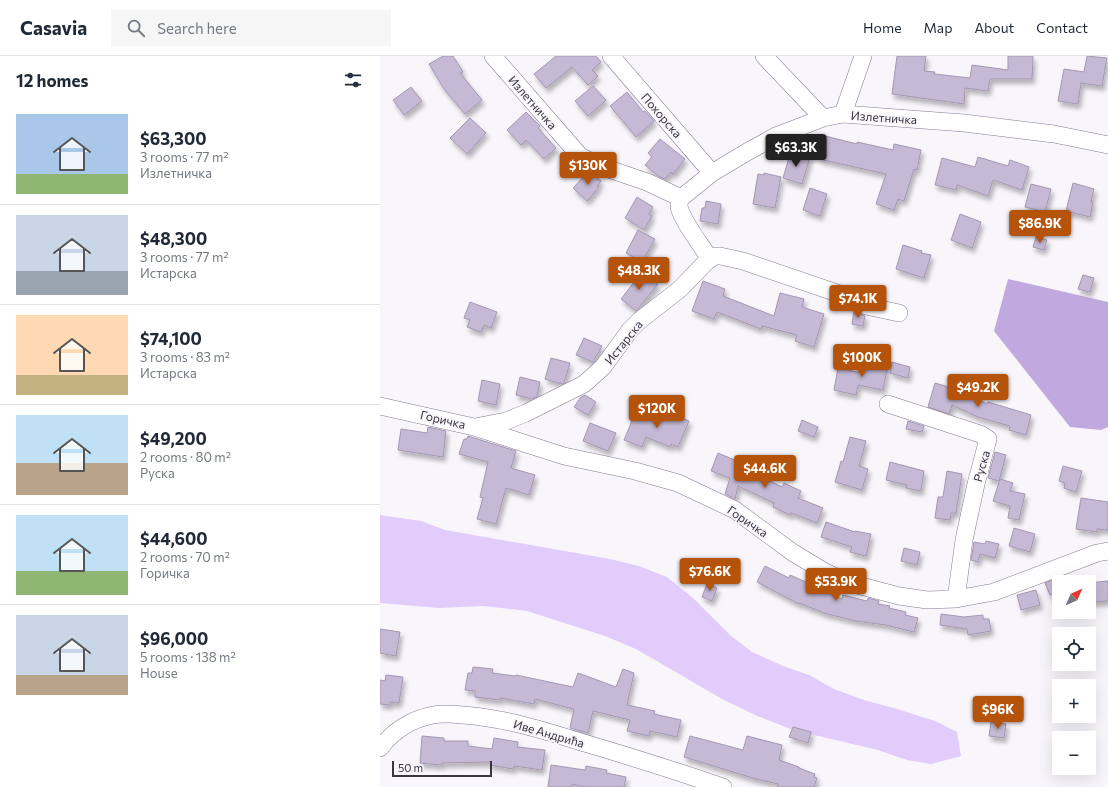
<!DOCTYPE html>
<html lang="en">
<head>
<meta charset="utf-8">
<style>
  :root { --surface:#fff; --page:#f6f6f7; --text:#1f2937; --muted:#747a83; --line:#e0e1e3; --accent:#b45309 }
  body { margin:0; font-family:Commissioner,sans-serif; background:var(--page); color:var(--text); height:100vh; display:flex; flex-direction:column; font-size:15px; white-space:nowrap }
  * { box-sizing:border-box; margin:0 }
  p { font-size:13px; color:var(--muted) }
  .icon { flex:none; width:22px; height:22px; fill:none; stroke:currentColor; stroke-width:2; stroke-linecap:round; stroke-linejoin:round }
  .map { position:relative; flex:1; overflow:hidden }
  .panel { display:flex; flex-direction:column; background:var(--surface); width:380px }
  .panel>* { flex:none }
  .needle { width:26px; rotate:45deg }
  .buttons { position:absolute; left:672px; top:519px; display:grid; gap:8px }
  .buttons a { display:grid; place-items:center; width:44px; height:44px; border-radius:0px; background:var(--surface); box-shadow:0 4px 16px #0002; font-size:20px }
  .scale { position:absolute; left:12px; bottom:10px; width:100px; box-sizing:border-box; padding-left:4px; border:2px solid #3a3541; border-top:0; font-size:11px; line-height:14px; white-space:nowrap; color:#3a3541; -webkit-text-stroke:3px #f8f5fb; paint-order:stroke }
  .price { position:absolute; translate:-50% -34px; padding:0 9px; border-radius:4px; background:var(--accent); color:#fff; font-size:13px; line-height:26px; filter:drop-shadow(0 1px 2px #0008) }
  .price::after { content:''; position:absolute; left:50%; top:24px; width:12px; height:9px; margin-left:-6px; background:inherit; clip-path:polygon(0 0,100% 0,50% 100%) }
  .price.active { background:#222; color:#fff }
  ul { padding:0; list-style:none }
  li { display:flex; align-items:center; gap:12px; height:100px; padding:0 16px }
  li+li { border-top:1px solid var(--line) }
  li span { display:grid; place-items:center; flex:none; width:112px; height:80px; border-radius:0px; color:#555 }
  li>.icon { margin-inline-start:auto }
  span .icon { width:48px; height:48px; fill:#fffc; stroke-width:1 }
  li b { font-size:17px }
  h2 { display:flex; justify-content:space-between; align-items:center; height:48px; padding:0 16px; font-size:17px }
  header { display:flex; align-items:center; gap:24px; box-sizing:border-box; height:56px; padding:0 20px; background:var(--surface); border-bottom:1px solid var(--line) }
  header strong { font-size:19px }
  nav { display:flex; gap:22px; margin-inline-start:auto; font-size:14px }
  .search { width:280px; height:36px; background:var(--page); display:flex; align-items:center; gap:10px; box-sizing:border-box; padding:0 14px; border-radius:0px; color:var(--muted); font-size:15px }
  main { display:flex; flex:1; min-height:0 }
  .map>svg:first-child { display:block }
  .green { fill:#e2ccfc }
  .forest { fill:#c1a9df }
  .building { fill:#c5b9d5; stroke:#a397b2; filter:url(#shadow) }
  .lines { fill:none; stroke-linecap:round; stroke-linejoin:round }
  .minor-casing { stroke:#867a94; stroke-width:18 }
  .minor { stroke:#fff; stroke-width:17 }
  .labels { text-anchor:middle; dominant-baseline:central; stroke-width:3.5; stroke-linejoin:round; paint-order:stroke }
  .street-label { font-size:12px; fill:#3a3541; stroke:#f8f5fb }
</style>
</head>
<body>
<header>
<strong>Casavia</strong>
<div class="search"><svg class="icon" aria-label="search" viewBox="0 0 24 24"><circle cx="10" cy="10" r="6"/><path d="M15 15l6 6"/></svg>Search here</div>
<nav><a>Home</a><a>Map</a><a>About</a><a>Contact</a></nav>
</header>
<main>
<section class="panel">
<h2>12 homes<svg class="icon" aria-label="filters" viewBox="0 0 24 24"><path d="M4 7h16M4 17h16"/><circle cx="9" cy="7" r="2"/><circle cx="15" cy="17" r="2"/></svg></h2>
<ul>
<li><span style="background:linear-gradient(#a9c7e8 75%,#8fb573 0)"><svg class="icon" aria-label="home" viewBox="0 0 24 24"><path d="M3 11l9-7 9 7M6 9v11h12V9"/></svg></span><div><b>$63,300</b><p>3 rooms · 77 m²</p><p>Излетничка</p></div></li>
<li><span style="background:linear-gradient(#c9d6e8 70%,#9aa5b1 0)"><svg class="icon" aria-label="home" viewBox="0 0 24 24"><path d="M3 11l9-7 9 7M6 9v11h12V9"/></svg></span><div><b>$48,300</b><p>3 rooms · 77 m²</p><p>Истарска</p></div></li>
<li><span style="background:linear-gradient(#ffd9b3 75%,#c2b280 0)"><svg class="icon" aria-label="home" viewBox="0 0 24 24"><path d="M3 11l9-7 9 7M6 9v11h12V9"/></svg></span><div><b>$74,100</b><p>3 rooms · 83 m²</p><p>Истарска</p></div></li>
<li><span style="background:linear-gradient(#bfe0f5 60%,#b9a48a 0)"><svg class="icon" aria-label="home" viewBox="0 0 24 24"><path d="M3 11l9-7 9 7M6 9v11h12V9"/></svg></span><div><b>$49,200</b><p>2 rooms · 80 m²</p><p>Руска</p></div></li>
<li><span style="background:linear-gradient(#bfe0f5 70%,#8fb573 0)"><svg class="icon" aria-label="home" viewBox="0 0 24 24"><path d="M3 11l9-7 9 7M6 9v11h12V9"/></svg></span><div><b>$44,600</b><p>2 rooms · 70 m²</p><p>Горичка</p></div></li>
<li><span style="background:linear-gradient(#c9d6e8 75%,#b9a48a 0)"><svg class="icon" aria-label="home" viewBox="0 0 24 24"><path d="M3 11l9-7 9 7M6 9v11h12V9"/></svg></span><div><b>$96,000</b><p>5 rooms · 138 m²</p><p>House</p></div></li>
</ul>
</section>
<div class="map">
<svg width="728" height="731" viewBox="0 0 728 731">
  <defs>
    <filter id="shadow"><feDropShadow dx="2.5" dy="4.5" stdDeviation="2" flood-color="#0004"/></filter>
  </defs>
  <rect width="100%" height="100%" fill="#f8f5fb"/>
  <path class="green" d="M0 459 41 465 65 474 230 503 259 510 287 521 313 542 350 579 372 596 403 610 429 619 454 633 484 644 517 653 555 665 577 676 581 700 551 708 527 704 498 694 413 674 375 659 342 643 256 593 225 580 147 555 103 550 59 552 0 547Z"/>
  <path class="forest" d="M628 223 728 246V371L721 374 690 371 614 275Z"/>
  <path class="building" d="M63 0H73L83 16 80 17 102 44 85 58 64 33 49 8Z
    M176 0H216L221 6 212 14 218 20 208 29 192 11 166 32 154 18Z
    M517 0H546L544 15 555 16 554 18 590 22 592 9 628 14V0H653L652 23H610L608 35 585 32 584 48 512 38Z
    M707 0 727 2 722 30 701 27 698 48 678 45 684 13 704 16Z
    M213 30 226 44 208 60 195 45Z
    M31 31 42 45 24 59 13 44Z
    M247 36 263 56 265 55 274 65 256 81 230 50Z
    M146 56 160 70 158 72 176 92 164 103 146 84 141 89 127 74Z
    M90 62 106 77 87 98 70 82Z
    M445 80 477 88V86L513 94 514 88 541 94 537 114 534 113 524 145 518 143 514 154 496 148 506 118 439 103Z
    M280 83 305 103 293 118 291 116 285 123 278 120 265 109 272 101 268 97Z
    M411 95 430 101 422 128 403 122Z
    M598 101 628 110 630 104 649 111 642 134 613 124 608 140 577 129 576 134 555 129 562 102 595 111Z
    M208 116 218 120 217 122 221 125 217 130 219 131 207 145 193 132Z
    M384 117 401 121 395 152 373 148 378 118 384 119Z
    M693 127 714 133 711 146H713L710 161 686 155Z
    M651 128 671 133 665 156 645 151Z
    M430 132 447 138 440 160 423 154Z
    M257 141 273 151 269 158 272 160 264 174 245 162Z
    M326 145 341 148 338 168 320 165 322 152H325Z
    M580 158 601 166 592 192 571 184Z
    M258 174 275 183 262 206 246 197Z
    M656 181 667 184 664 194 653 191Z
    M523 189 542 195 541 197 551 199 544 222 516 213Z
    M262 216 278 228 256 255 241 243Z
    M703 219 714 222 710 236 698 233Z
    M323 225 345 233 343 240 394 260 400 237 424 243 422 251 444 258 434 291 415 285 417 279 382 270 381 273 337 256 334 263 312 255Z
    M90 246 117 256 111 272 104 269 101 276 87 271 90 264 84 262Z
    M474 255 485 260 483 270 472 268Z
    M204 282 222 290 213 306 196 299Z
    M171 302 190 307 184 327 182 328 165 323Z
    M491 305 508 307 503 334 478 329 476 339 454 334 458 312 482 317 483 313 489 314Z
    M512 306 530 311 528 322 510 317Z
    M140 321 160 326 157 340 152 343 136 339Z
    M102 324 120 328 116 349 98 345Z
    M555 327 579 334V335L607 348 608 346 651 359 646 379 629 374 630 370 598 361 572 349 569 358 548 351Z
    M205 339 216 346 208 359 194 351 201 341Z
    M284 354 309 365 298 391 291 388 290 391 266 381 262 391 244 384 256 355 279 365Z
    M422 364 438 371 434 381 418 375Z
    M528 365 544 370 542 376 526 373Z
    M210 367 236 377 228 395 203 385Z
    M48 371 66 375 63 401 18 394 21 373 47 377Z
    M88 380 136 395 131 412 155 419 149 439 126 432 116 468 97 463 103 442 100 441 108 406 79 398 84 383H87Z
    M470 381 486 385 479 410 488 413 482 434 455 426 461 405 463 406Z
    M615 396 626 399 619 425 608 422Z
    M338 397 357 405 356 408 402 431 404 427 421 435 418 442 443 452 437 467 411 457 410 459 393 451 394 447 358 430 355 443 345 438 350 422 331 415Z
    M510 406 544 415 541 435 526 432 527 429 506 424Z
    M683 410 702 415 696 436 684 432 685 427 679 425Z
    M567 415 582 418 576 457H571L570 464 555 462 558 441H563Z
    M620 423 633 427 630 435 645 438 639 464 628 462 630 450 613 445Z
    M701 442 728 446V474L717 473V476L696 473Z
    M446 466 475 476V475L491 478 486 500 470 496 472 491 441 481Z
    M634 472 655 478 650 496 629 490Z
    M606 485 619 488 615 502 600 498 598 506 591 504 594 486 605 488Z
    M524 492 540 496 537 509 521 505Z
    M385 510 409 522 410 519 428 527V528L462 543 463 539 487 545 488 542 499 545 498 548 510 550 509 552 526 556 525 559 538 562 534 576 506 569 476 565 444 557 419 547V548L377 526Z
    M679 522V536L670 539 665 527Z
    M728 525V545L709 546V527Z
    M327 528 337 532 332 545 322 541Z
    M656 534 660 549 641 554 637 539Z
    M561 558 584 561 603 559V563H609L611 575 588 579 587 573 560 569Z
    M0 573 20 576 16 600 0 597Z
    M93 611 113 613 112 617 135 620 136 619 193 631 198 617 236 631 243 613 254 617 247 649 275 655 274 658 301 664 297 681 270 675 269 680 247 675 250 664 213 655 208 677 190 672 194 653 155 643 154 648 120 642V644L95 641V635L85 634 88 617H92Z
    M6 619 23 621 19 647 10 646V649L0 648V624L5 625Z
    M611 666 626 668 624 682 609 680Z
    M413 671 431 676 428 687 409 681Z
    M42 680 64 682V685H88V690L112 693 114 682 138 686 137 691 165 694 162 714 134 710 133 713 110 709V706L62 707V709L40 707Z
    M310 680 363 694 367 680 402 689 399 704 419 711V712L435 718 434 721 437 722 434 731H397L398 728 376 723 304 701Z
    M171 709 205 714 206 710 227 714 226 717 246 721 244 731H205L192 728V731H168Z"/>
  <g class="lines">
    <g class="minor-casing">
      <path id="minor" d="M113 0 200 100 217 109 267 126 301 142
        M231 0 332 117
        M384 0 443 62
        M463 58 483 0
        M330 203C321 189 303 166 299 151 299 147 299 145 301 142L332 117 367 96 396 80 443 62 463 58 584 67 674 78 728 89
        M508 348 600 378 608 383 596 428 584 484 576 543
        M0 350 94 371 184 400 255 415 298 427 355 454 412 496 445 516 466 526 519 540 547 544 576 543 614 536 717 497 728 495
        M95 371 126 365 146 357 204 328 223 311 250 274 259 265 300 233 327 205 335 200H340L363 205 457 237 486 250 519 257
        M0 692C13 675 32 663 53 659 63 657 73 658 83 659 124 662 163 674 201 686 249 700 296 715 343 731"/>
    </g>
    <use href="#minor" class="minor"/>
  </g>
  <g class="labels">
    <g class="street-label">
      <text transform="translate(153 46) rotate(49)">Излетничка</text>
      <text transform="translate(282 59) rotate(49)">Похорска</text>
      <text transform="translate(504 61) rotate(4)">Излетничка</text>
      <text transform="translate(243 286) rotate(-51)">Истарска</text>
      <text transform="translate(63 363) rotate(13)">Горичка</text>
      <text transform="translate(601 410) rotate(-74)">Руска</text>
      <text transform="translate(368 465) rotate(34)">Горичка</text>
      <text transform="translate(169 677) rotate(16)">Иве Андрића</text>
    </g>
  </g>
</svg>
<div class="buttons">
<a><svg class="needle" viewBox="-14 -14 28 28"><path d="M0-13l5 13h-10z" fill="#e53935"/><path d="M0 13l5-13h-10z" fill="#747a83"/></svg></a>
<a><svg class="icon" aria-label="locate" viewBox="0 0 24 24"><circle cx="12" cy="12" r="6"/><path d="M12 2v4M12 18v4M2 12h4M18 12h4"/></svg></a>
<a>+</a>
<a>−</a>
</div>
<div class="scale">50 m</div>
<b class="price active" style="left:416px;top:112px">$63.3K</b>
<b class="price" style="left:208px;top:130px">$130K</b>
<b class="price" style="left:660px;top:188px">$86.9K</b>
<b class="price" style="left:259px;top:235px">$48.3K</b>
<b class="price" style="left:478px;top:263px">$74.1K</b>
<b class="price" style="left:482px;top:322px">$100K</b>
<b class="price" style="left:598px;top:352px">$49.2K</b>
<b class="price" style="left:277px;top:373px">$120K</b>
<b class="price" style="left:385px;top:433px">$44.6K</b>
<b class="price" style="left:330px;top:536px">$76.6K</b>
<b class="price" style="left:456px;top:546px">$53.9K</b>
<b class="price" style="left:618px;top:674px">$96K</b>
</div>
</main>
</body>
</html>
